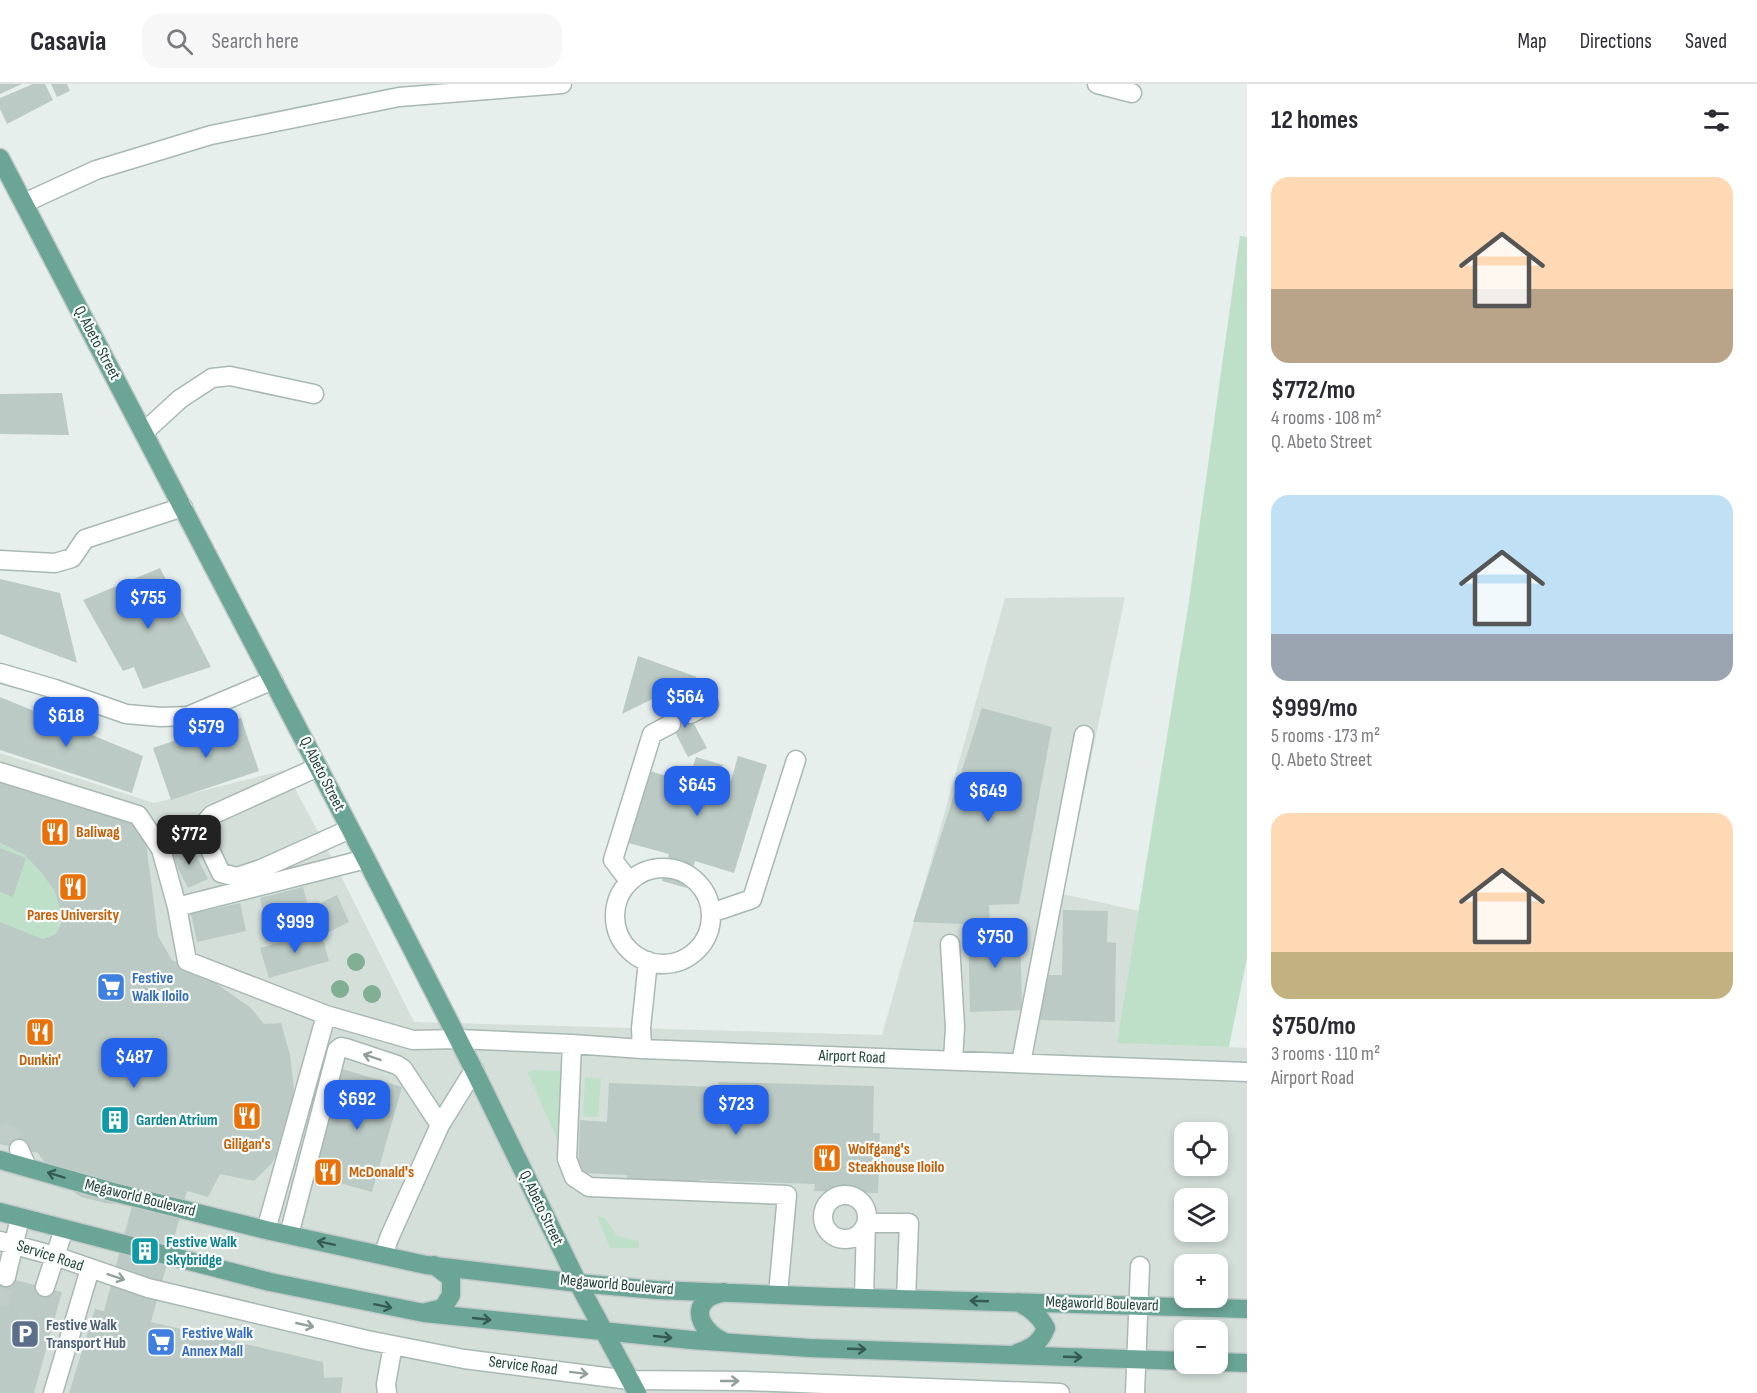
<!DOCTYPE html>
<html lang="en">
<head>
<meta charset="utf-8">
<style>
  :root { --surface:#fff; --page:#f7f7f7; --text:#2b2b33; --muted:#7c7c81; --line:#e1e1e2; --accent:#2563eb }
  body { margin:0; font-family:"Sofia Sans Condensed",sans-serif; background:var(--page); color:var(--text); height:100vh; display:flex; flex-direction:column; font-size:22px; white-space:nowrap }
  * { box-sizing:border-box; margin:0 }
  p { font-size:20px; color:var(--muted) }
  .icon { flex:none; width:33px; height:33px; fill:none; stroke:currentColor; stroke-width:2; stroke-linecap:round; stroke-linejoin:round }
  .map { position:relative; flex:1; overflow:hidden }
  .sheet { display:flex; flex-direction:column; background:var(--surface); width:510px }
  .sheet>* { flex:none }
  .fabs { position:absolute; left:1174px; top:1038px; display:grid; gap:12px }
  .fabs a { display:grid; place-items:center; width:54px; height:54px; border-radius:12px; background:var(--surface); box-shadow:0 3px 9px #0003; font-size:30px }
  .price { position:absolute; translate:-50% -51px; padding:0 14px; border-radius:12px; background:var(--accent); color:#fff; font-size:20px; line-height:39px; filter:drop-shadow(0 2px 3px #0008) }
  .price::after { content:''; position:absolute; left:50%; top:36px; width:18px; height:14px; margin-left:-9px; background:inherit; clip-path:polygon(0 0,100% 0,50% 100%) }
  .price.active { background:#222; color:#fff }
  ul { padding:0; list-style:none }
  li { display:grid; align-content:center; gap:12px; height:318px; padding:0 24px }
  li span { display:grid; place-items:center; height:186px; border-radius:18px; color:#555 }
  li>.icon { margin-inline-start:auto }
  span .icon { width:108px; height:108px; fill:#fffc; stroke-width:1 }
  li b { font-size:26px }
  h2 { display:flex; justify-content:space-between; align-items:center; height:72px; padding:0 24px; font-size:26px }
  header { display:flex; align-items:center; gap:36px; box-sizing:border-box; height:84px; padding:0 30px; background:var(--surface); border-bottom:2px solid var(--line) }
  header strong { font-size:28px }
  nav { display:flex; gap:33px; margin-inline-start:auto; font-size:21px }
  .search { width:420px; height:54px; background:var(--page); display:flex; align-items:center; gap:15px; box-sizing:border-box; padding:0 21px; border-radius:18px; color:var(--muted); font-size:22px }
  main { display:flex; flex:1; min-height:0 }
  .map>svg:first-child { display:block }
  .built { fill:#d4dfda; fill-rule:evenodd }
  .green { fill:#bfe0c8 }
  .building { fill:#bbcac4 }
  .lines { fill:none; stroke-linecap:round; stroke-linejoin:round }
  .minor-tunnel { stroke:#bfccc8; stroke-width:18; stroke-dasharray:18 9; stroke-linecap:butt }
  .minor-casing { stroke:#a8b8b2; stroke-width:21 }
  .major-casing { stroke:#c2cac8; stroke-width:21 }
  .minor { stroke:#fff; stroke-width:18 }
  .major { stroke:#6aa596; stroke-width:18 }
  .tree { fill:#80af93 }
  .oneway { stroke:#92a09c }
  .oneway2 { stroke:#365b51 }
  .labels { text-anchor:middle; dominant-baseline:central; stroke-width:4.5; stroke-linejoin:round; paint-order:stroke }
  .street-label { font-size:16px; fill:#24423a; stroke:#f7fbf9 }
  .food-label { font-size:16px; font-weight:bold; fill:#c56008; stroke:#f7fbf9; text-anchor:start }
  .shop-label { font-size:16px; font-weight:bold; fill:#366cbe; stroke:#f7fbf9; text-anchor:start }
  .culture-label { font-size:16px; font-weight:bold; fill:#0d838f; stroke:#f7fbf9; text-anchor:start }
  .service-label { font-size:16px; font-weight:bold; fill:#4e5e75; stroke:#f7fbf9; text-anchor:start }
</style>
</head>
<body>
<header>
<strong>Casavia</strong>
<div class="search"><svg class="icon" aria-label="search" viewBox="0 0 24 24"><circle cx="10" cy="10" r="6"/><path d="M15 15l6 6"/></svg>Search here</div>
<nav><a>Map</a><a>Directions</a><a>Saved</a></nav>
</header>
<main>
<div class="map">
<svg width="1247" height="1309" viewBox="0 0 1247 1309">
  <rect width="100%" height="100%" fill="#e6efeb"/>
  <path class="built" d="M1125 513 1063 810 1139 827 1118 958 1247 964V1309H0V669L154 719 285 686 332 774 414 938 882 951 1005 514ZM1185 1048H1218V1082H1185ZM1185 1114H1218V1148H1185ZM1185 1180H1218V1214H1185ZM1185 1246H1218V1280H1185Z"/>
  <path class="green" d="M1240 152 1247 153V874L1229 963 1117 959 1189 517Z
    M0 759C8 763 18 766 26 772 48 789 69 823 56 850L43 855 0 838Z
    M531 986 565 987 561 1065 528 989Z
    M585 993 601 995 598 1033 583 1032Z
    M597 1132 605 1134 617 1152 639 1157V1164H610Z"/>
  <path class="building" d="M0 0H22L0 10Z
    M33 0H45L53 16 7 40 0 25V14Z
    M51 0H67L70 7 57 13Z
    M62 309 69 351 0 350V310Z
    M160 484 211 583 143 605 134 583 123 587 83 516Z
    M0 495 60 509 77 579 0 550Z
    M638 572 697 593 622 630Z
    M0 613 143 672 132 709 0 666Z
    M681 616 707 664 688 673 663 625Z
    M982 624 1052 643 1019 820 989 821 990 841 913 838Z
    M241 634 259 687 171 716 153 664Z
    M738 672 767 681 734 789 695 777 687 804 662 797 669 770 625 758 647 686 673 694 669 709 678 711 684 690 690 692 696 673 723 681 719 693 731 697Z
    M0 694 143 736 158 852 172 876 210 895 251 924 264 940 281 939 290 971 294 1005 289 1039 282 1060 272 1079 254 1097 220 1090 208 1113 187 1107 151 1238 323 1278 324 1294 343 1293 341 1309H69L95 1225 104 1227 133 1118 110 1120 81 1113 57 1096 38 1069 0 1060V838L43 855 56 850 61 839 59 821 54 806 41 788 25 771 0 759Z
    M190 759 208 795 188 804 170 769Z
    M0 764 26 774 13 813 0 808Z
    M303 803 311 833 268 845 260 814Z
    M337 811 349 838 329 848 317 821Z
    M240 819 246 847 197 858 191 830Z
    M1063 826 1108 827 1107 858 1116 859 1115 938 1038 936 1039 891H1062Z
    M1020 842 1022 926 970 928 968 843Z
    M321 847 329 877 269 894 260 864Z
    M342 985 402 1003 372 1108 312 1091Z
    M719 998 874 1002 873 1049H880L878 1109 814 1107 815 1100 699 1096V1104L627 1100V1091L578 1089 580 1036 607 1038 609 999 718 1003Z
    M0 1192 62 1208 34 1309H0Z"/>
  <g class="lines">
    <path class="minor-tunnel" d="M0 1047 13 1051 19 1065
      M0 1222 6 1193"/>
    <g class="minor-casing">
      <path id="minor" d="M1097 0 1132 9
        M24 119 96 86 211 51 399 13 562 0
        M144 348 180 315 212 294 230 292 314 310
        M0 476 55 479 72 474 85 455 183 423
        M0 589 55 605 126 630 161 633 188 632 273 596
        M690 630 709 620
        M318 683 212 731 203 741V751L221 789 237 793 261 785 350 745
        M0 688 138 731 161 765 177 823 187 877 326 931 413 956 458 955 572 960 642 965 1247 988
        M615 832a48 48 0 1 1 96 0a48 48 0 1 1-96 0Z
        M629 797 613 776 652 650 671 640
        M177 823 366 775
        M711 829 752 815 796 676
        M950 860 955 943 953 977
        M572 960 567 1075 574 1093 589 1103 787 1111 778 1210
        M642 965 641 944 648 877
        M1021 979 1084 651
        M19 1065 27 1083
        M823 1133a22 22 0 1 1 44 0a22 22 0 1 1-44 0Z
        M266 1146 326 931
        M289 1151 337 966 341 963 346 964 397 981 403 985 440 1041
        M0 1157 55 1172 148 1204 367 1256 464 1275 629 1296 746 1297 1060 1309
        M383 1171 390 1152 440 1041 474 986
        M6 1193 20 1134
        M45 1203 64 1145
        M864 1213 866 1139H909L906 1215
        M53 1309 90 1185
        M387 1309 386 1300 393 1261
        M1135 1309 1140 1182"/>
    </g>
    <g class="major-casing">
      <path id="major" d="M0 74 366 775 474 986 578 1199 637 1309
        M0 1076 113 1108 266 1146 426 1181 578 1199 656 1206 831 1213 1247 1225
        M0 1128 270 1198 424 1229 691 1256 809 1264 1185 1277
        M426 1228 443 1224 451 1211V1194L434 1181
        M723 1257C706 1250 688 1227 710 1213 714 1211 720 1210 724 1208
        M1017 1269C1032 1264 1040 1259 1046 1244 1039 1231 1031 1225 1018 1218
        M1218 1278 1247 1279"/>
    </g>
    <use href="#minor" class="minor"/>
    <use href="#major" class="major"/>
  </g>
  <g class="tree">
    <circle cx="356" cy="878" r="9"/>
    <circle cx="340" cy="905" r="9"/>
    <circle cx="372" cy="910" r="9"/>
  </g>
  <defs><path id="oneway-shaft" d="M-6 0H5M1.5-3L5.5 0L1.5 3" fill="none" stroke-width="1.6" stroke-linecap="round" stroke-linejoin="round" transform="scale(1.5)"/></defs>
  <g class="oneway">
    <use href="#oneway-shaft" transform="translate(372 973) rotate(-162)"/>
    <use href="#oneway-shaft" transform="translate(116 1193) rotate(18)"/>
    <use href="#oneway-shaft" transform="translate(305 1241) rotate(13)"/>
    <use href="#oneway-shaft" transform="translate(579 1289) rotate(7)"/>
    <use href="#oneway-shaft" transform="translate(730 1297)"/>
  </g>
  <g class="oneway2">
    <use href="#oneway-shaft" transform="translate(56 1091) rotate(-163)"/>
    <use href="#oneway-shaft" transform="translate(326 1159) rotate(-168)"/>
    <use href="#oneway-shaft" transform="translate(979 1217) rotate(-178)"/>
    <use href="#oneway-shaft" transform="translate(383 1222) rotate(12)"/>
    <use href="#oneway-shaft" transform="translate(482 1235) rotate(6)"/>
    <use href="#oneway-shaft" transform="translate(663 1253) rotate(6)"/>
    <use href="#oneway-shaft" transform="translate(857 1265) rotate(2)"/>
    <use href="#oneway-shaft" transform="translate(1073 1273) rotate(2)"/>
  </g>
  <defs>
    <g id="restaurant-square" transform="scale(1.5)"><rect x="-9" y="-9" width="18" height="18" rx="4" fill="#e8710a" stroke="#f7fbf9"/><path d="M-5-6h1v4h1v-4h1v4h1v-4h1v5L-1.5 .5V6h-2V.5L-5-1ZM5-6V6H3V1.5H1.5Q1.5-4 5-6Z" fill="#fff"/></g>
    <g id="supermarket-square" transform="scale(1.5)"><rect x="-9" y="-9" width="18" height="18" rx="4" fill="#3f7fe0" stroke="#f7fbf9"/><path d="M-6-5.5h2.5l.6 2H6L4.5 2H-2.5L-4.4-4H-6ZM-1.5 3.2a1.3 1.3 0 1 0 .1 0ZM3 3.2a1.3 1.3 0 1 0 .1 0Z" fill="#fff"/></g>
    <g id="building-square" transform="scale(1.5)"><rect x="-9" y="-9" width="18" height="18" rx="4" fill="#0f9aa8" stroke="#f7fbf9"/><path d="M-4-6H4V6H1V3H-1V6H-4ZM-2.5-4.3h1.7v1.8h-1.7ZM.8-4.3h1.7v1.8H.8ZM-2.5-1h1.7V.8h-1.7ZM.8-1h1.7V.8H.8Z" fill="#fff"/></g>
    <g id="parking-square" transform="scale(1.5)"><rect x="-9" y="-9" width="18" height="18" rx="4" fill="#5c6f8a" stroke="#f7fbf9"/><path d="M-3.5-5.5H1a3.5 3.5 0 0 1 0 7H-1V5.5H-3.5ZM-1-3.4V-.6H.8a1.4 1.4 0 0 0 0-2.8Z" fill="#fff"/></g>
  </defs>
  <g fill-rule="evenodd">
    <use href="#restaurant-square" x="55" y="748"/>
    <use href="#restaurant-square" x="73" y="803"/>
    <use href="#supermarket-square" x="111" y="903"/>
    <use href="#restaurant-square" x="40" y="948"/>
    <use href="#restaurant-square" x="247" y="1032"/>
    <use href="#building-square" x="115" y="1036"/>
    <use href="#restaurant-square" x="827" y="1074"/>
    <use href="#restaurant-square" x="328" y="1088"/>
    <use href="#building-square" x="145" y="1167"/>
    <use href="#parking-square" x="25" y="1250"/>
    <use href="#supermarket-square" x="161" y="1258"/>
  </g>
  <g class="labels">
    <g class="street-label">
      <text transform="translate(97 259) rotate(62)">Q. Abeto Street</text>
      <text transform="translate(322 690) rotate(63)">Q. Abeto Street</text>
      <text transform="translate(852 973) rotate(2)">Airport Road</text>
      <text transform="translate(140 1114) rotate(14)">Megaworld Boulevard</text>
      <text transform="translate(541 1124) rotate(64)">Q. Abeto Street</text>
      <text transform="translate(50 1172) rotate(18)">Service Road</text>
      <text transform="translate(617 1201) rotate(5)">Megaworld Boulevard</text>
      <text transform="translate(1102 1220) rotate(2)">Megaworld Boulevard</text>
      <text transform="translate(523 1282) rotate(7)">Service Road</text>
    </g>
    <g class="food-label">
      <text x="76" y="748">Baliwag</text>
      <text x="73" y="831" text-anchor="middle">Pares University</text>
      <text x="40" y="976" text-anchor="middle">Dunkin'</text>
      <text x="247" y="1060" text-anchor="middle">Giligan's</text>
      <text x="848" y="1065">Wolfgang's<tspan x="848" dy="18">Steakhouse Iloilo</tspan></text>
      <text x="349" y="1088">McDonald's</text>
    </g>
    <g class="shop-label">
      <text x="132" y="894">Festive<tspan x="132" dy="18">Walk Iloilo</tspan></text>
      <text x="182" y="1249">Festive Walk<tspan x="182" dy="18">Annex Mall</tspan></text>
    </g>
    <g class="culture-label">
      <text x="136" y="1036">Garden Atrium</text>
      <text x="166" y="1158">Festive Walk<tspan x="166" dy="18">Skybridge</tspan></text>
    </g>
    <g class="service-label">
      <text x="46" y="1241">Festive Walk<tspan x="46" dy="18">Transport Hub</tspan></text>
    </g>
  </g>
</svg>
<div class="fabs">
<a><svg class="icon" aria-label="locate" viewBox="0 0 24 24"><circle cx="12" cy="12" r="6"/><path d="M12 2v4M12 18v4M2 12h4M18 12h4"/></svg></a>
<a><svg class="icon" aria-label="layers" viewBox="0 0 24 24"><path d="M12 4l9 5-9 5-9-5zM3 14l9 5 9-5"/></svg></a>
<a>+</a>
<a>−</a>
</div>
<b class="price" style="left:148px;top:546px">$755</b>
<b class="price" style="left:685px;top:645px">$564</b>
<b class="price" style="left:66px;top:664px">$618</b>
<b class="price" style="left:206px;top:675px">$579</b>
<b class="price" style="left:697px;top:733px">$645</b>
<b class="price" style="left:988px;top:739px">$649</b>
<b class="price active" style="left:189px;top:782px">$772</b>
<b class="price" style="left:295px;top:870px">$999</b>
<b class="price" style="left:995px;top:885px">$750</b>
<b class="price" style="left:134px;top:1005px">$487</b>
<b class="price" style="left:357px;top:1047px">$692</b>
<b class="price" style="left:736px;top:1052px">$723</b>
</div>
<section class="sheet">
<h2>12 homes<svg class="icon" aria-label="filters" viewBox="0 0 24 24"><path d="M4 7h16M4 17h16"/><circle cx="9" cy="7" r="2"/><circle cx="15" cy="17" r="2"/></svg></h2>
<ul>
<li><span style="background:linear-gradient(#ffd9b3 60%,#b9a48a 0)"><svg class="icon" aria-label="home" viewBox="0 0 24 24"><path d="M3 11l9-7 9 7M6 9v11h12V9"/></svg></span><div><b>$772/mo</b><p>4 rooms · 108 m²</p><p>Q. Abeto Street</p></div></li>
<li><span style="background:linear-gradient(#bfe0f5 75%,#9aa5b1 0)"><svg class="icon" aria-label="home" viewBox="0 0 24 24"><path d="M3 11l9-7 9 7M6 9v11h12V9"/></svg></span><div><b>$999/mo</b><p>5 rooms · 173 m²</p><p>Q. Abeto Street</p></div></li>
<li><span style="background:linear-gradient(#ffd9b3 75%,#c2b280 0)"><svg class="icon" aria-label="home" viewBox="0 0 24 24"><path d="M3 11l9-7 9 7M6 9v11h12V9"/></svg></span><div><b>$750/mo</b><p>3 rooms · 110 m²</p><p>Airport Road</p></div></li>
</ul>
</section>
</main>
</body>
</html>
